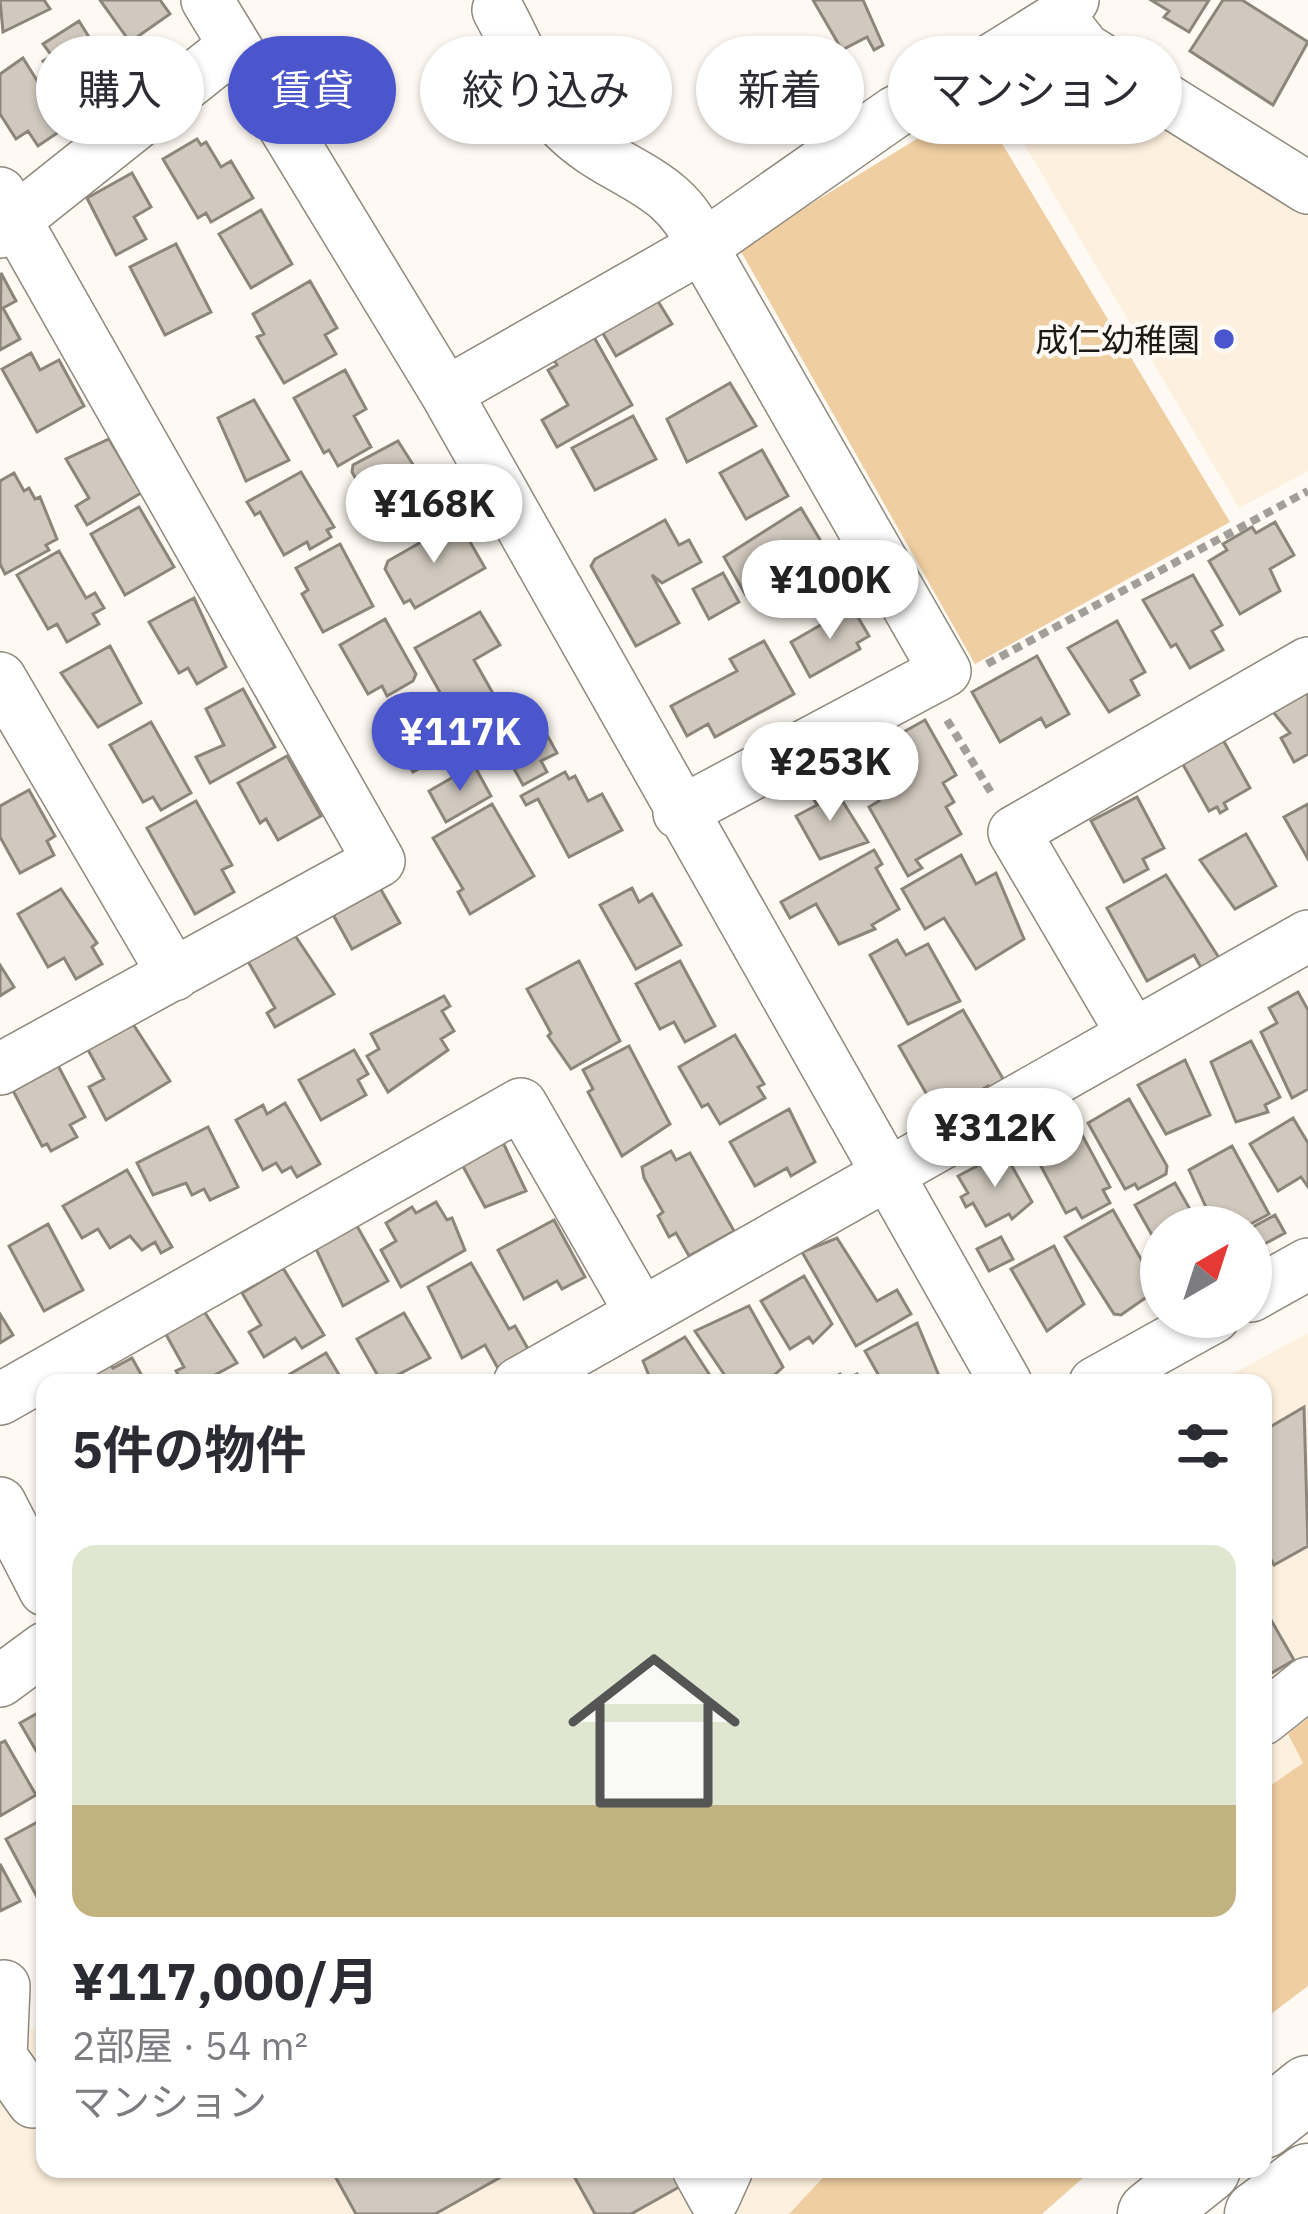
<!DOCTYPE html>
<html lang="ja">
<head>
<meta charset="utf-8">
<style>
  :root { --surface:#fff; --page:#f7f7f7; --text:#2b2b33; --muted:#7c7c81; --line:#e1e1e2; --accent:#4b56cc }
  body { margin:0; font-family:"IBM Plex Sans","Noto Sans JP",sans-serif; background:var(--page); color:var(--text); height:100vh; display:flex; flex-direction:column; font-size:45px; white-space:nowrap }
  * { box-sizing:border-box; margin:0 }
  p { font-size:39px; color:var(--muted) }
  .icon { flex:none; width:66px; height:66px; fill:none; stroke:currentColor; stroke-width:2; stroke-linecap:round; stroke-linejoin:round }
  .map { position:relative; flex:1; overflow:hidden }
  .panel { position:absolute; left:36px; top:1374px; width:1236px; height:804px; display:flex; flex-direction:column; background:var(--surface); border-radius:24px; box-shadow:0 3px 9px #0004 }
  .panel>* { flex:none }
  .guide { position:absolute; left:36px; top:36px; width:1236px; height:108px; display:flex; gap:24px }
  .needle { width:78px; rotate:39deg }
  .tools { position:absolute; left:1140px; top:1206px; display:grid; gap:24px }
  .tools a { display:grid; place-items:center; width:132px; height:132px; border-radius:50%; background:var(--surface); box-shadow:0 3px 9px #0004; font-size:60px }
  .price { position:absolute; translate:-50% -102px; padding:0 27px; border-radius:42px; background:#fff; color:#222; font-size:39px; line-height:78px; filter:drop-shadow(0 3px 6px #0008) }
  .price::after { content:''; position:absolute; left:50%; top:72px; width:36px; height:27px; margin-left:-18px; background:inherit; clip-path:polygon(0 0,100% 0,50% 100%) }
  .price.active { background:var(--accent); color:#fff }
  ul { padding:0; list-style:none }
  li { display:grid; align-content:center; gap:24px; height:636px; padding:0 36px }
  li+li { border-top:3px solid var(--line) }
  li span { display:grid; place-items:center; height:372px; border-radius:24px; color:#555 }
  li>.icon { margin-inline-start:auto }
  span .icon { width:216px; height:216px; fill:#fffc; stroke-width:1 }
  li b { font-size:51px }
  h2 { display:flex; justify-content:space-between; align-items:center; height:144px; padding:0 36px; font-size:51px }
  .chip { padding:0 42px; border-radius:54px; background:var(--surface); box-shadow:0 3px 9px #0004; font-size:42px; line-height:108px }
  .chip.active { background:var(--accent); color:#fff }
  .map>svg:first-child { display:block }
  .built { fill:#fdf0de }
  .green { fill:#efcea1 }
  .building { fill:#d1c9be; stroke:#8c857a; stroke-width:3 }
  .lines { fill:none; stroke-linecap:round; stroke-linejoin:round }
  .minor-casing { stroke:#8f887d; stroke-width:54 }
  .highway-casing { stroke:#8f887d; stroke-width:69 }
  .path { stroke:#a29e98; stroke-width:8; stroke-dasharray:9 6; stroke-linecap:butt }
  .minor { stroke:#fff; stroke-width:51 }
  .highway { stroke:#fff; stroke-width:66 }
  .poi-dot { fill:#4b56cc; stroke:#fef9f2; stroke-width:4.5 }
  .labels { text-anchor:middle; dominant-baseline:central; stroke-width:9; stroke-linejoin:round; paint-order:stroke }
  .poi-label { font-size:33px; fill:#1c1a16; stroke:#fef9f2; text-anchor:end }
</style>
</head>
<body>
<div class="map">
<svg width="1308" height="2214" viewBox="0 0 1308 2214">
  <rect width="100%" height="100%" fill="#fef9f2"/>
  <path class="built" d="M1070 59 1308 208V471L1239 508 1020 137Z
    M1308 1333V1718L1288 1735 1304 1763 1263 1791V1383H1216Z
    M45 2025V2169H831L789 2214H0V2040Z"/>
  <path class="green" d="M977 102 1230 522 975 664 739 248Z
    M1308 1718V1986L1263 2020V1791L1303 1763 1288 1734Z
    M831 2169H1093L1042 2214H789Z"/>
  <path class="building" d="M0 0H44L50 9 3 32Z
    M100 0H160L170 14 130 42Z
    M813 0H863L883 45 874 50 867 37 842 50Z
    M1151 0H1209L1189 32 1164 17 1169 11Z
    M1223 0H1242L1308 42 1273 105 1190 51Z
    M79 21 109 69 73 92 67 81 59 85 43 61 52 56 43 44Z
    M23 58 66 127 38 146 28 131 16 139 0 114V74Z
    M197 139 201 145 206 142 221 167 231 161 253 198 211 222 206 213 198 218 163 159Z
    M132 173 151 207 134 217 146 239 116 255 87 198Z
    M261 210 292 264 251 288 219 234Z
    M176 244 211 312 165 335 130 267Z
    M1 273 16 301 3 308 20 339 0 350Z
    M310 281 337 328 325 335 336 354 284 383 257 337 264 334 253 314Z
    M656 298 672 324 616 356 601 330Z
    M585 321 632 405 557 447 542 420 568 405 548 370 557 365 544 343Z
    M31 353 40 370 59 360 84 406 37 432 2 369Z
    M345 370 366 409 354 416 371 447 338 466 329 450 324 453 294 398Z
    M730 383 756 426 687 462 667 419Z
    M254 400 289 460 246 481 218 418Z
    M633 416 656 459 595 490 572 448Z
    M109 439 141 493 87 525 76 506 89 498 66 459Z
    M398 441 438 504 389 532 374 497 368 500 352 472 353 465Z
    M762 450 788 496 746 519 720 473Z
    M301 472 334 527 327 530 331 537 310 549 307 542 284 555 260 512 255 515 247 502Z
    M14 473 24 491 29 488 35 499 40 497 57 539 46 545 49 550 5 574 0 564V481Z
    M139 507 174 567 125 595 91 534Z
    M801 508 825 548 821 556 782 582 779 574 745 594 724 557Z
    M665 520 679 545 689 540 701 562 662 583 652 575 679 623 636 646 591 566 595 559Z
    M458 521 485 568 415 608 410 600 404 603 385 569 388 561Z
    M1275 522 1294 555 1270 569 1280 591 1240 614 1209 561 1227 550 1223 544 1252 527 1256 533Z
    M340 544 373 606 323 632 302 594 308 590 296 568Z
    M59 551 86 598 95 593 104 608 93 614 99 624 67 642 57 624 48 629 17 575Z
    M723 573 739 602 709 619 693 589Z
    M1193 575 1222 625 1212 631 1223 650 1190 668 1176 644 1171 647 1143 600Z
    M194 598 226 667 197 684 188 668 179 673 149 622Z
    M852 607 869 636 857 643 860 649 810 677 791 642Z
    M480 612 500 645 474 660 495 697 455 719 415 648Z
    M385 619 416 674 413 681 387 696 382 686 368 694 340 645Z
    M1117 621 1145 672 1131 680 1139 695 1109 712 1068 648Z
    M764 641 794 694 715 737 708 724 687 736 671 706 737 671 730 659Z
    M110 646 141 703 98 727 61 673Z
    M1037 656 1069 714 1046 727 1041 718 1000 742 972 692Z
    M1308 676V754L1294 762 1281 738 1290 733 1270 708Z
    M243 689 275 747 210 783 196 757 224 745 206 709Z
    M426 695 455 748 413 772 383 719Z
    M528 700 557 753 541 761 547 772 523 785 488 722Z
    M925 720 956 775 943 783 954 802 946 807 961 834 916 860 922 868 908 876 869 807 879 801 855 759Z
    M151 722 191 793 161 810 153 797 143 802 110 745Z
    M1217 729 1250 788 1224 803 1227 809 1220 813 1217 807 1209 811 1176 752Z
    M287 756 321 816 278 840 266 819 260 823 238 783Z
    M474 765 491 796 446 822 429 791Z
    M565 772 569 779 575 776 588 801 602 794 622 830 569 857 538 799 526 805 521 796Z
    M830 781 868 842 820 859 796 816 817 805 810 792Z
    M29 790 55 836 47 841 54 855 20 873 0 837V806Z
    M1137 797 1164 848 1143 859 1148 869 1124 882 1091 821Z
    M196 801 232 865 222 870 234 892 195 914 147 828Z
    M492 804 534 876 470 914 458 892 463 889 433 838Z
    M1308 804V859L1284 817Z
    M1246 834 1276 886 1235 909 1200 860Z
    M874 850 882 864 876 868 899 909 872 925 875 929 839 944 816 904 790 918 781 902Z
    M961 855 976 884 996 873 1024 939 976 969 944 918 925 929 902 889Z
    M372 874 400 923 352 949 325 900Z
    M1166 875 1221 961 1203 971 1194 955 1147 981 1107 908Z
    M632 888 639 902 652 894 681 945 636 969 600 905Z
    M61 889 97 943 92 947 102 964 76 979 64 958 48 967 18 914Z
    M288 925 334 994 275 1027 267 1013 275 1008 242 951Z
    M897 940 906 955 928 944 960 1001 908 1024 870 955Z
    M579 961 620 1041 571 1069 548 1036 551 1033 527 989Z
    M680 961 715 1026 685 1042 674 1022 660 1029 636 984Z
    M0 965 14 987 0 996Z
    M1298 992 1308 1010V1089L1292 1098 1261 1032 1277 1023 1269 1008Z
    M444 996 450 1006 442 1011 454 1031 441 1039 448 1050 388 1092 367 1056 379 1049 371 1034Z
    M963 1010 1006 1084 991 1092 988 1086 938 1114 899 1046Z
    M133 1024 170 1081 106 1120 89 1087 104 1079 87 1048Z
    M735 1035 764 1084 758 1087 765 1098 720 1124 708 1104 702 1107 679 1067Z
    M1251 1041 1280 1097 1265 1105 1268 1112 1236 1122 1211 1062Z
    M629 1046 670 1124 622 1156 588 1092 593 1089 583 1070Z
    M354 1050 368 1074 358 1080 366 1095 321 1120 299 1080Z
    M53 1056 85 1117 70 1125 77 1137 51 1151 47 1144 42 1146 8 1081Z
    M1185 1060 1210 1115 1166 1134 1138 1085Z
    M1129 1099 1167 1166 1166 1174 1138 1189 1135 1184 1125 1189 1088 1123Z
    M285 1103 320 1164 297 1177 291 1167 282 1172 276 1163 263 1170 236 1120 263 1105 267 1114Z
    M789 1109 815 1162 791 1176 787 1168 755 1186 730 1142Z
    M1293 1118 1308 1143V1187L1301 1177 1278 1191 1250 1144Z
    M1028 1124 1041 1148 1066 1126 1071 1136 1080 1131 1110 1187 1103 1190 1110 1203 1082 1218 1076 1208 1066 1213 1035 1155 1019 1164 1004 1137Z
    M208 1127 238 1187 210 1200 204 1189 192 1195 186 1183 153 1195 137 1163Z
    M499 1134 526 1191 485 1207 458 1157Z
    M1232 1146 1269 1214 1245 1227H1234L1229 1219 1215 1227 1189 1170Z
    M671 1151 676 1160 690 1153 734 1231 689 1256 676 1233 669 1237 658 1216 663 1212 644 1178 642 1167Z
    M1004 1152 1032 1202 1012 1219 1009 1214 986 1226 973 1203 966 1207 961 1197 968 1193 958 1176Z
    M127 1170 172 1247 161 1253 155 1242 142 1250 130 1236 110 1248 98 1229 82 1238 63 1206Z
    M1175 1183 1200 1227H1161V1251L1135 1205Z
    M436 1202 447 1220 452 1218 465 1250 401 1287 381 1250 396 1241 386 1223 412 1207 416 1213Z
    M1113 1210 1158 1289 1121 1315 1114 1314 1065 1237Z
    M349 1212 388 1281 343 1306 309 1234Z
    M1275 1215 1285 1233 1251 1251V1228Z
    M554 1220 585 1277 562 1289 557 1281 524 1299 498 1250Z
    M48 1224 83 1290 44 1311 9 1246Z
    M1001 1237 1013 1259 989 1271 977 1249Z
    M837 1238 877 1301 897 1290 911 1314 856 1346 802 1252Z
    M1054 1246 1084 1304 1047 1331 1011 1269Z
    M471 1263 509 1329 515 1326 531 1354 500 1372 485 1345 462 1358 428 1287Z
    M283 1268 324 1335 302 1348 295 1338 264 1357 249 1332 261 1325 242 1293Z
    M804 1276 832 1324 813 1343 809 1337 790 1349 761 1301Z
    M749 1306 783 1367 766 1383H730L695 1331Z
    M202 1308 237 1363 200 1383H183L176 1371 184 1367 163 1329Z
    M404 1313 430 1358 382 1383 357 1339Z
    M0 1314 13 1335 0 1343Z
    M917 1323 942 1383H883L865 1351Z
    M685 1337 715 1383H652L643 1361Z
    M326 1353 344 1383H296L290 1374Z
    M132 1358 146 1383 80 1380 110 1364 113 1368Z
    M840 1374 844 1381 857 1374 863 1383H824Z
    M1304 1407 1308 1546 1274 1565 1263 1546V1431Z
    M1263 1606 1294 1660 1263 1678Z
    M45 1709V1766L20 1723Z
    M5 1741 36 1795 0 1816V1743Z
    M45 1818V1906L43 1908 6 1839Z
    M0 1864 20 1901 0 1911Z
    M331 2169H497L501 2177 435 2214H356Z
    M570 2169H680L688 2182 631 2214H595Z"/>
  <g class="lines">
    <g class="minor-casing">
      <path id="minor" d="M207 0 446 393 1006 1383
        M498 10C518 46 536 96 564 126 613 176 676 176 702 247L945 671 679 813
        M1060 17 1085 49 1308 188
        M0 193 379 861 0 1069
        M0 232 234 46
        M446 393 702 247 895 112 959 80 1060 17 1073 0
        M0 678 174 975
        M1132 1033 1014 832 1308 663
        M1251 1296 1308 1264
        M519 1383 1308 936
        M1095 1383 1214 1317
        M0 1399 521 1104 640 1311
        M0 1503 45 1590
        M0 1681 45 1648
        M1263 1719 1308 1683
        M4 1986 1 2057 33 2102 45 2096
        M698 2169 714 2198 727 2169"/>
    </g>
    <g class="highway-casing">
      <path id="highway" d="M1263 2125 1308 2089
        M1151 2214 1207 2169
        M1258 2214 1308 2177"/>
    </g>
    <path class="path" d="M987 664 1308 491
      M947 720 992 794"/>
    <use href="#minor" class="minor"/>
    <use href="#highway" class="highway"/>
  </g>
  <circle class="poi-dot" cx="1224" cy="339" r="12"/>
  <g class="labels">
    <g class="poi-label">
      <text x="1200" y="339">成仁幼稚園</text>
    </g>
  </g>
</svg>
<div class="tools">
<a><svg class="needle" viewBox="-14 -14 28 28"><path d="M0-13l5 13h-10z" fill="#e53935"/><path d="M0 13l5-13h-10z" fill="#7c7c81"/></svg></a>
</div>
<b class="price" style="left:434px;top:566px">¥168K</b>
<b class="price" style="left:830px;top:642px">¥100K</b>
<b class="price active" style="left:460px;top:794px">¥117K</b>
<b class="price" style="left:830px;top:824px">¥253K</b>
<b class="price" style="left:995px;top:1190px">¥312K</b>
<div class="guide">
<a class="chip">購入</a>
<a class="chip active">賃貸</a>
<a class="chip">絞り込み</a>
<a class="chip">新着</a>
<a class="chip">マンション</a>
</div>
<section class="panel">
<h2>5件の物件<svg class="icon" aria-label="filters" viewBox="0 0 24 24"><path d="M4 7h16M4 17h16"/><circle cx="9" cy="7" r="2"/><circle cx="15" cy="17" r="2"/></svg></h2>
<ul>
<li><span style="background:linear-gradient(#dfe7d0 70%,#c2b280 0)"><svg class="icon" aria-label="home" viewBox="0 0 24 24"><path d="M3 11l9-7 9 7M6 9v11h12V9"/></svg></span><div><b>¥117,000/月</b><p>2部屋 · 54 m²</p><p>マンション</p></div></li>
</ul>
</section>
</div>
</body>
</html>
